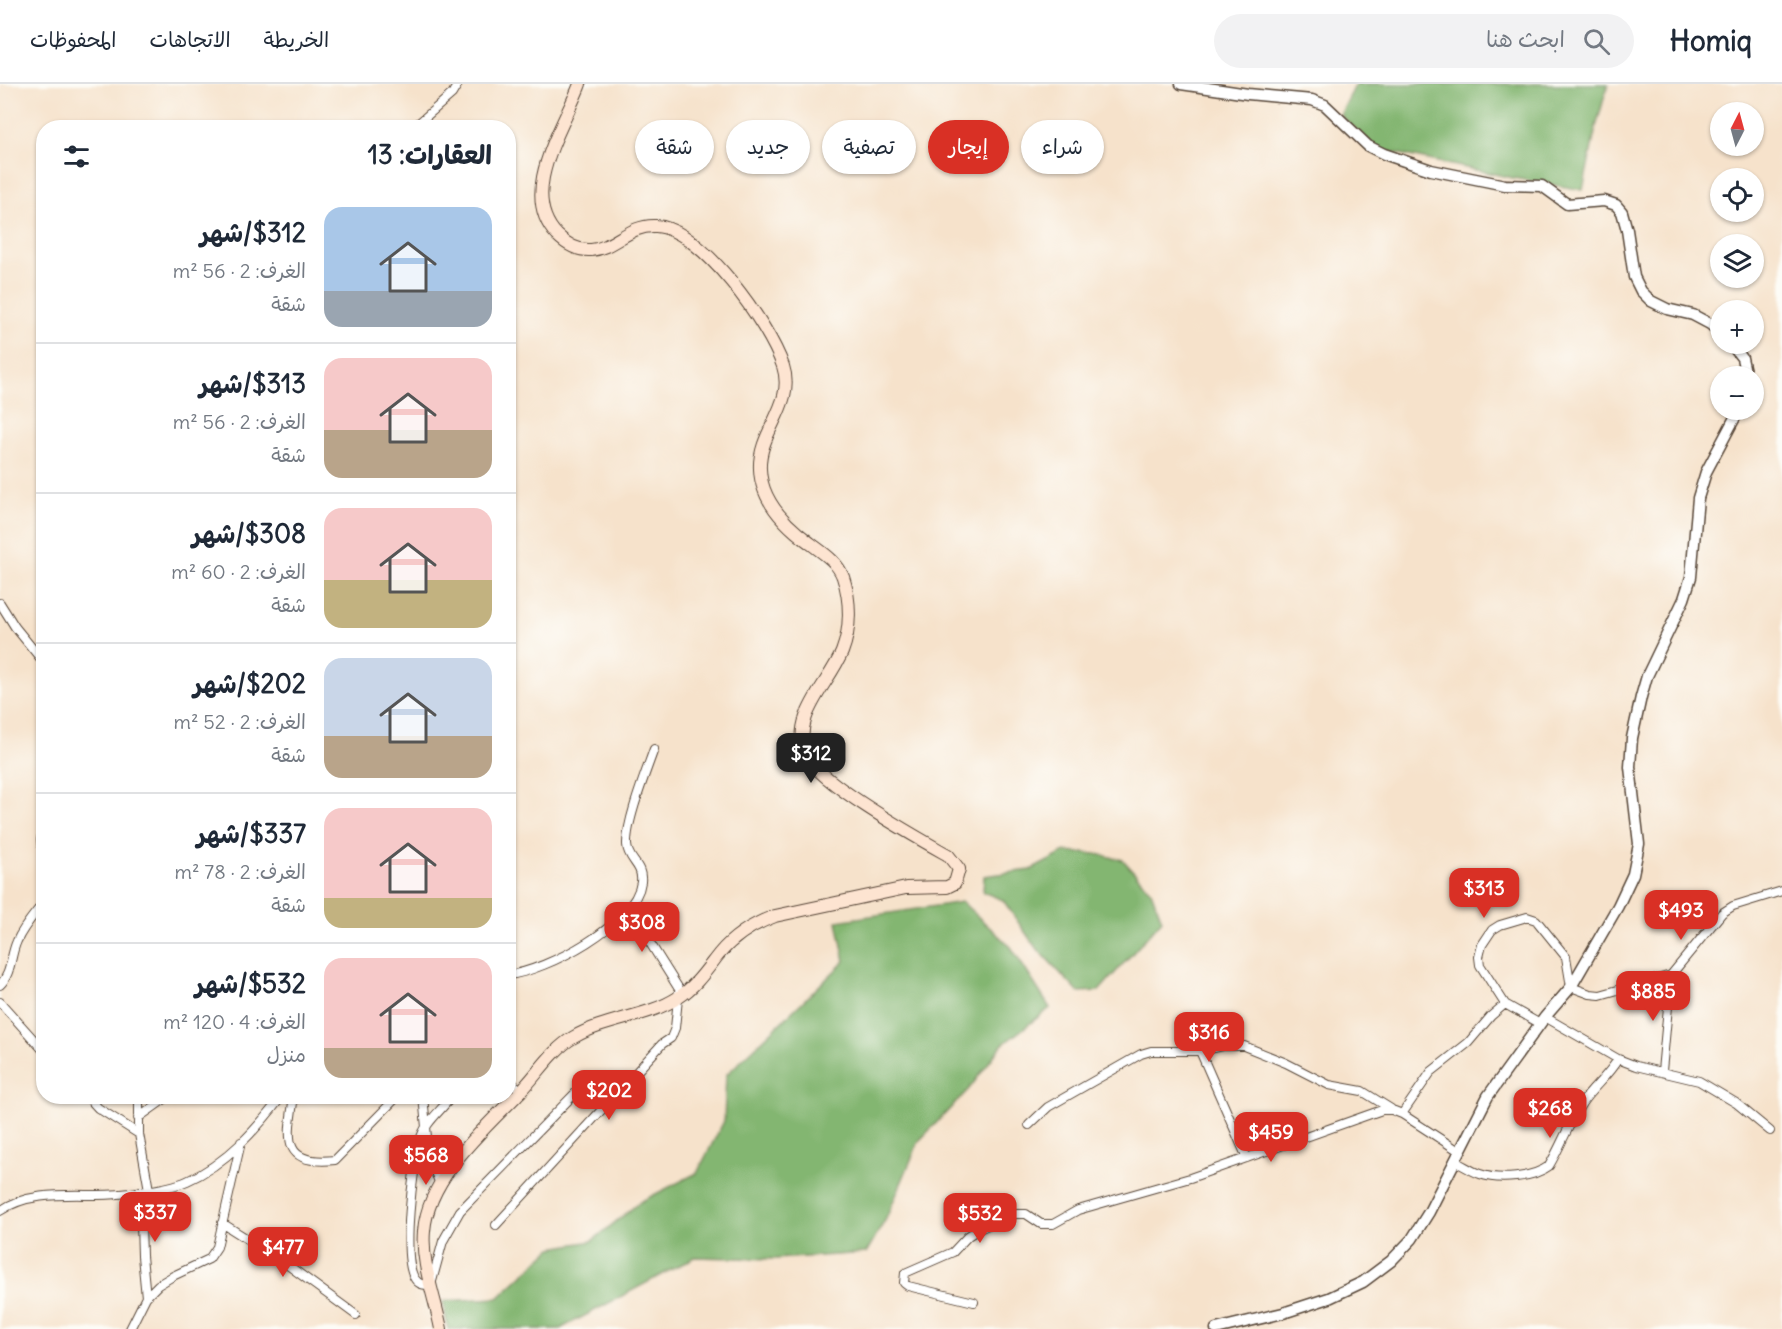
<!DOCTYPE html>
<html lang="ar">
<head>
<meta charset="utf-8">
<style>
  :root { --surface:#fff; --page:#f2f2f3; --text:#1f2937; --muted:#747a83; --line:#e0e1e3; --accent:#d93025 }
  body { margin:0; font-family:Delius,"Playpen Sans Arabic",sans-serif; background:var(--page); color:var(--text); direction:rtl; height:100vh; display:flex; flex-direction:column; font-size:22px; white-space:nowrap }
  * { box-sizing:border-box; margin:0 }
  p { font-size:20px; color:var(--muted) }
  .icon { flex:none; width:33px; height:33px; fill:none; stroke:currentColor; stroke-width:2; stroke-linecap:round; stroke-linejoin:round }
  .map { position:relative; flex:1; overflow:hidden; direction:ltr }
  .sheet { position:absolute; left:36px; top:36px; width:480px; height:984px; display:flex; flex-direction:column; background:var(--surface); border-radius:24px; box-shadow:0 2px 4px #0004; direction:rtl }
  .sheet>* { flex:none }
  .top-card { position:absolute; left:534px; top:36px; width:570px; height:54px; direction:rtl; display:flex; gap:12px }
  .needle { width:39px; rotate:6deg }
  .fabs { position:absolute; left:1710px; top:18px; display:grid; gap:12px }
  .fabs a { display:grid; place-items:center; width:54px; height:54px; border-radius:50%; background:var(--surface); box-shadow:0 2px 4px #0004; font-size:30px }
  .price { position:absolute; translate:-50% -51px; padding:0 14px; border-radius:12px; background:var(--accent); color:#fff; font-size:20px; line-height:39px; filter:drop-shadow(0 2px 3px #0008) }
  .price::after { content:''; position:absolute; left:50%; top:36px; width:18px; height:14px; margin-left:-9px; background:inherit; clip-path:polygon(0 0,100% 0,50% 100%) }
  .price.on { background:#222; color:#fff }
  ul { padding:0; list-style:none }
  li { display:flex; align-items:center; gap:18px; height:150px; padding:0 24px }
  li+li { border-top:2px solid var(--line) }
  li span { display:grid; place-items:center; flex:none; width:168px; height:120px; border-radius:18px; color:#555 }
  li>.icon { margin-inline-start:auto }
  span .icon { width:72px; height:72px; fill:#fffc; stroke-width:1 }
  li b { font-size:26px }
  h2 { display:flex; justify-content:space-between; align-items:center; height:72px; padding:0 24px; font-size:26px }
  .chip { padding:0 21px; border-radius:27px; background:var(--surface); box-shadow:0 2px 4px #0004; font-size:21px; line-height:54px }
  .chip.on { background:var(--accent); color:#fff }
  header { display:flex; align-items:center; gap:36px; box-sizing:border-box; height:84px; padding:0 30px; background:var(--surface); border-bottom:2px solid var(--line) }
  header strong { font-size:28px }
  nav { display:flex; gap:33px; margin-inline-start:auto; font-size:21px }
  .search { width:420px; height:54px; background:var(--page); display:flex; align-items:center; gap:15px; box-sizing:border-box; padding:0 21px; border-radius:33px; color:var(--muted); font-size:22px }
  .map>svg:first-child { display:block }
  .forest { fill:#83b671; stroke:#5f7048; stroke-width:1.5 }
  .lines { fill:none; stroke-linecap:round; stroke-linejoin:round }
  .minor-casing { stroke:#574638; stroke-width:10 }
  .tertiary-casing { stroke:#574638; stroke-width:13 }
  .secondary-casing { stroke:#574638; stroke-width:14 }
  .minor { stroke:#fff; stroke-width:8 }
  .tertiary { stroke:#fff; stroke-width:10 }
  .secondary { stroke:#fde4d1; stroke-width:12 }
</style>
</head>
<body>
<header>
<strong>Homiq</strong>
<div class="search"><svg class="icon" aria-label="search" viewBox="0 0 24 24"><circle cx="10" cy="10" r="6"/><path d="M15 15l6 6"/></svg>ابحث هنا</div>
<nav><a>الخريطة</a><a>الاتجاهات</a><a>المحفوظات</a></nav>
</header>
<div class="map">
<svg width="1782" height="1245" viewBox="0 0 1782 1245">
  <rect width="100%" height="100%" fill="#fdfcf7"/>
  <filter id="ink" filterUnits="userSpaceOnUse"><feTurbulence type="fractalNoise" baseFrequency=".0167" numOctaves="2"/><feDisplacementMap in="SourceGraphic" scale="12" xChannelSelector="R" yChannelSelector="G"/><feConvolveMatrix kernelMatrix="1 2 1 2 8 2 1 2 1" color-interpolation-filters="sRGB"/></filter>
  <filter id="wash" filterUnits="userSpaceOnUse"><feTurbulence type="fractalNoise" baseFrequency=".008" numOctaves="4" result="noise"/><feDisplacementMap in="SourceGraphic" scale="24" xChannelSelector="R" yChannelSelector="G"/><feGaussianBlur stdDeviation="1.35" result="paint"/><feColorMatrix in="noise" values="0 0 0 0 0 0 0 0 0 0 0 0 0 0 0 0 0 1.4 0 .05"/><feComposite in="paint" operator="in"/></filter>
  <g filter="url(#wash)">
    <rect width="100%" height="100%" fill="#f6e2cb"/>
    <path class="forest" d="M1356 0H1608L1596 43 1583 106 1513 94 1377 65 1340 31Z
      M1065 768 1097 770 1123 776 1151 807 1162 836 1099 907 1078 908 1034 861 1003 816 983 808 984 792 1031 786Z
      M962 818 1011 863 1050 924 1002 961 969 1005 919 1057 886 1135 866 1169 775 1175 695 1173 560 1245H448L443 1217 498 1214 552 1164 592 1157 640 1118 697 1089 724 1037 726 991 845 877 837 837Z"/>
  </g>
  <g filter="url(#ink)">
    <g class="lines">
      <g class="minor-casing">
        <path id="minor" d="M413 44 452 10 458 0
          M0 519 15 543 41 575 44 584
          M44 741 41 756 44 781
          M508 891C546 887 636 840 641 798 643 780 628 777 627 761 626 738 646 688 654 665
          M0 901C12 889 10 872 17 857 23 843 34 831 44 818
          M0 918 44 967
          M1545 933 1618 975 1636 982 1699 997 1736 1019 1770 1047
          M1540 940 1505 920 1480 881 1479 873 1482 861 1492 846 1500 841 1527 833 1536 836 1566 873 1571 903 1590 910 1600 911 1671 891 1722 829 1733 822 1782 807
          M1200 967 1247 1074
          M1662 987 1671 891
          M508 996 522 1007
          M87 1012 98 1024 139 1050
          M139 1012V1050L149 1106
          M294 1012C288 1053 280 1082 335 1076L398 1012
          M423 1012 429 1074 440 1100
          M452 1012C441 1027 424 1039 420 1057 413 1082 401 1175 415 1195 419 1201 424 1201 431 1201L443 1157 460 1127 593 991
          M1402 1030 1431 988 1468 959 1491 932 1505 920
          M138 1034 169 1012
          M1029 1041 1048 1023 1141 970 1151 967H1200L1223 962H1244L1286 979 1329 1001 1362 1007 1391 1025
          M1454 1077C1463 1081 1471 1087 1480 1090 1499 1097 1533 1094 1549 1082 1561 1062 1569 1039 1582 1019 1593 1003 1608 992 1618 975
          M140 1107 142 1172 146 1213
          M0 1127C27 1108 65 1111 97 1111 120 1111 167 1106 187 1097 226 1080 257 1045 282 1012
          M222 1139 285 1179 356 1231
          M496 1141 662 960 671 954 675 944 679 905 647 854 631 820
          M974 1218 908 1202 904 1199 905 1189 953 1168 968 1152 977 1146 1013 1130H1026L1041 1140H1053L1078 1126 1190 1094 1382 1026H1392L1402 1030 1459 1067
          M130 1245 146 1213 158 1201 173 1192 209 1175 217 1163 241 1058"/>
      </g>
      <g class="tertiary-casing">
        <path id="tertiary" d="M1181 0 1248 10 1312 16 1325 21 1368 62 1384 70 1431 86 1505 101 1542 102 1567 120 1604 117 1616 121 1622 128 1627 146 1634 193 1641 207 1651 217 1667 225 1693 231 1710 240 1720 249
          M1731 260 1742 274 1746 292
          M1216 1245 1283 1229 1329 1214 1363 1198 1391 1177 1412 1155 1429 1128 1488 1012 1545 933 1571 903 1618 822 1633 790 1639 760 1630 683 1632 654 1641 613 1647 592 1684 515 1691 493 1698 414 1706 388 1739 326"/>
      </g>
      <g class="secondary-casing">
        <path id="secondary" d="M441 1245C435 1213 421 1180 424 1147 428 1094 482 1047 517 1011 536 993 551 966 574 953 607 934 647 934 679 913 696 902 707 885 719 870 734 852 753 840 775 832L906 804 947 803 955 799 959 785 948 771C918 754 821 700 807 672 789 634 829 600 842 568 851 545 851 517 843 493 837 477 823 469 810 459 785 441 761 417 760 385 758 347 796 321 783 282 769 241 702 145 656 142 630 140 615 164 591 166 578 167 566 160 557 151 517 109 564 43 580 0"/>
      </g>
      <use href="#minor" class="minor"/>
      <use href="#tertiary" class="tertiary"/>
      <use href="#secondary" class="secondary"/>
    </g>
  </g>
</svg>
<div class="fabs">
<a><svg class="needle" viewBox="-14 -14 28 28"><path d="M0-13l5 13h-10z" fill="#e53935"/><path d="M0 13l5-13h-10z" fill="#747a83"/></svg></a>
<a><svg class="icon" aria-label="locate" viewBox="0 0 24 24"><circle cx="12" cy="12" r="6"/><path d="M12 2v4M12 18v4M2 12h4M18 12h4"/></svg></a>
<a><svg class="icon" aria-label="layers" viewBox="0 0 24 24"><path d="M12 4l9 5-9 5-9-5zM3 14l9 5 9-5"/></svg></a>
<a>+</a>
<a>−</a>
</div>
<b class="price on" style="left:811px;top:700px">$312</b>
<b class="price" style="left:1484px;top:835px">$313</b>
<b class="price" style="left:1681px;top:857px">$493</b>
<b class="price" style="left:642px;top:869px">$308</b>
<b class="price" style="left:1653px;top:938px">$885</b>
<b class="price" style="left:1209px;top:979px">$316</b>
<b class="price" style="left:609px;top:1037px">$202</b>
<b class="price" style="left:1550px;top:1055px">$268</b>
<b class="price" style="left:1271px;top:1079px">$459</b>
<b class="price" style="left:426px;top:1102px">$568</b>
<b class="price" style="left:155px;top:1159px">$337</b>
<b class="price" style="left:980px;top:1160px">$532</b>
<b class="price" style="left:283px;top:1194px">$477</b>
<div class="top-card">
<a class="chip">شراء</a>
<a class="chip on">إيجار</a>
<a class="chip">تصفية</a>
<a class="chip">جديد</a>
<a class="chip">شقة</a>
</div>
<section class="sheet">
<h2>العقارات: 13<svg class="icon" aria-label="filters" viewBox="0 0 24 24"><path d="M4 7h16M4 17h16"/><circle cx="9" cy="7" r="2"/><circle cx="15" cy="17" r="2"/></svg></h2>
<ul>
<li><span style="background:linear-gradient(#a9c7e8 70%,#9aa5b1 0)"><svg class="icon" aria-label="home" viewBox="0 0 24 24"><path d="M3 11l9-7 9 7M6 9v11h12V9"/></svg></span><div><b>$312/شهر</b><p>الغرف: 2 · 56 m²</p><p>شقة</p></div></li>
<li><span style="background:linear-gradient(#f6c9c9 60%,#b9a48a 0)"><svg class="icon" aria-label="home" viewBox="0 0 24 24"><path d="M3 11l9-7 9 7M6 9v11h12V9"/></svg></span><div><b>$313/شهر</b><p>الغرف: 2 · 56 m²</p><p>شقة</p></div></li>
<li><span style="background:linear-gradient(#f6c9c9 60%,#c2b280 0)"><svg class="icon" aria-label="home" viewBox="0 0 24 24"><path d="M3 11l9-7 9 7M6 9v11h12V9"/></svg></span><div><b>$308/شهر</b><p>الغرف: 2 · 60 m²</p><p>شقة</p></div></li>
<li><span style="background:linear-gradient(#c9d6e8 65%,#b9a48a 0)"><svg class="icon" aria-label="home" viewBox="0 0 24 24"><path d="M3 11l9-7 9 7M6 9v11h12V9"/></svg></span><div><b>$202/شهر</b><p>الغرف: 2 · 52 m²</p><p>شقة</p></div></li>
<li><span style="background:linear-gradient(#f6c9c9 75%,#c2b280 0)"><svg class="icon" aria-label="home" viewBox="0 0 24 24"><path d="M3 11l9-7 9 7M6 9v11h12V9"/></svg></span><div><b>$337/شهر</b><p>الغرف: 2 · 78 m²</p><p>شقة</p></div></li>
<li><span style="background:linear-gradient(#f6c9c9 75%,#b9a48a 0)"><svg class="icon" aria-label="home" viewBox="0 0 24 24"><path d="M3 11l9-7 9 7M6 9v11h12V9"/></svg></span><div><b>$532/شهر</b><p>الغرف: 4 · 120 m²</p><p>منزل</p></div></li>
</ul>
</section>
</div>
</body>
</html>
